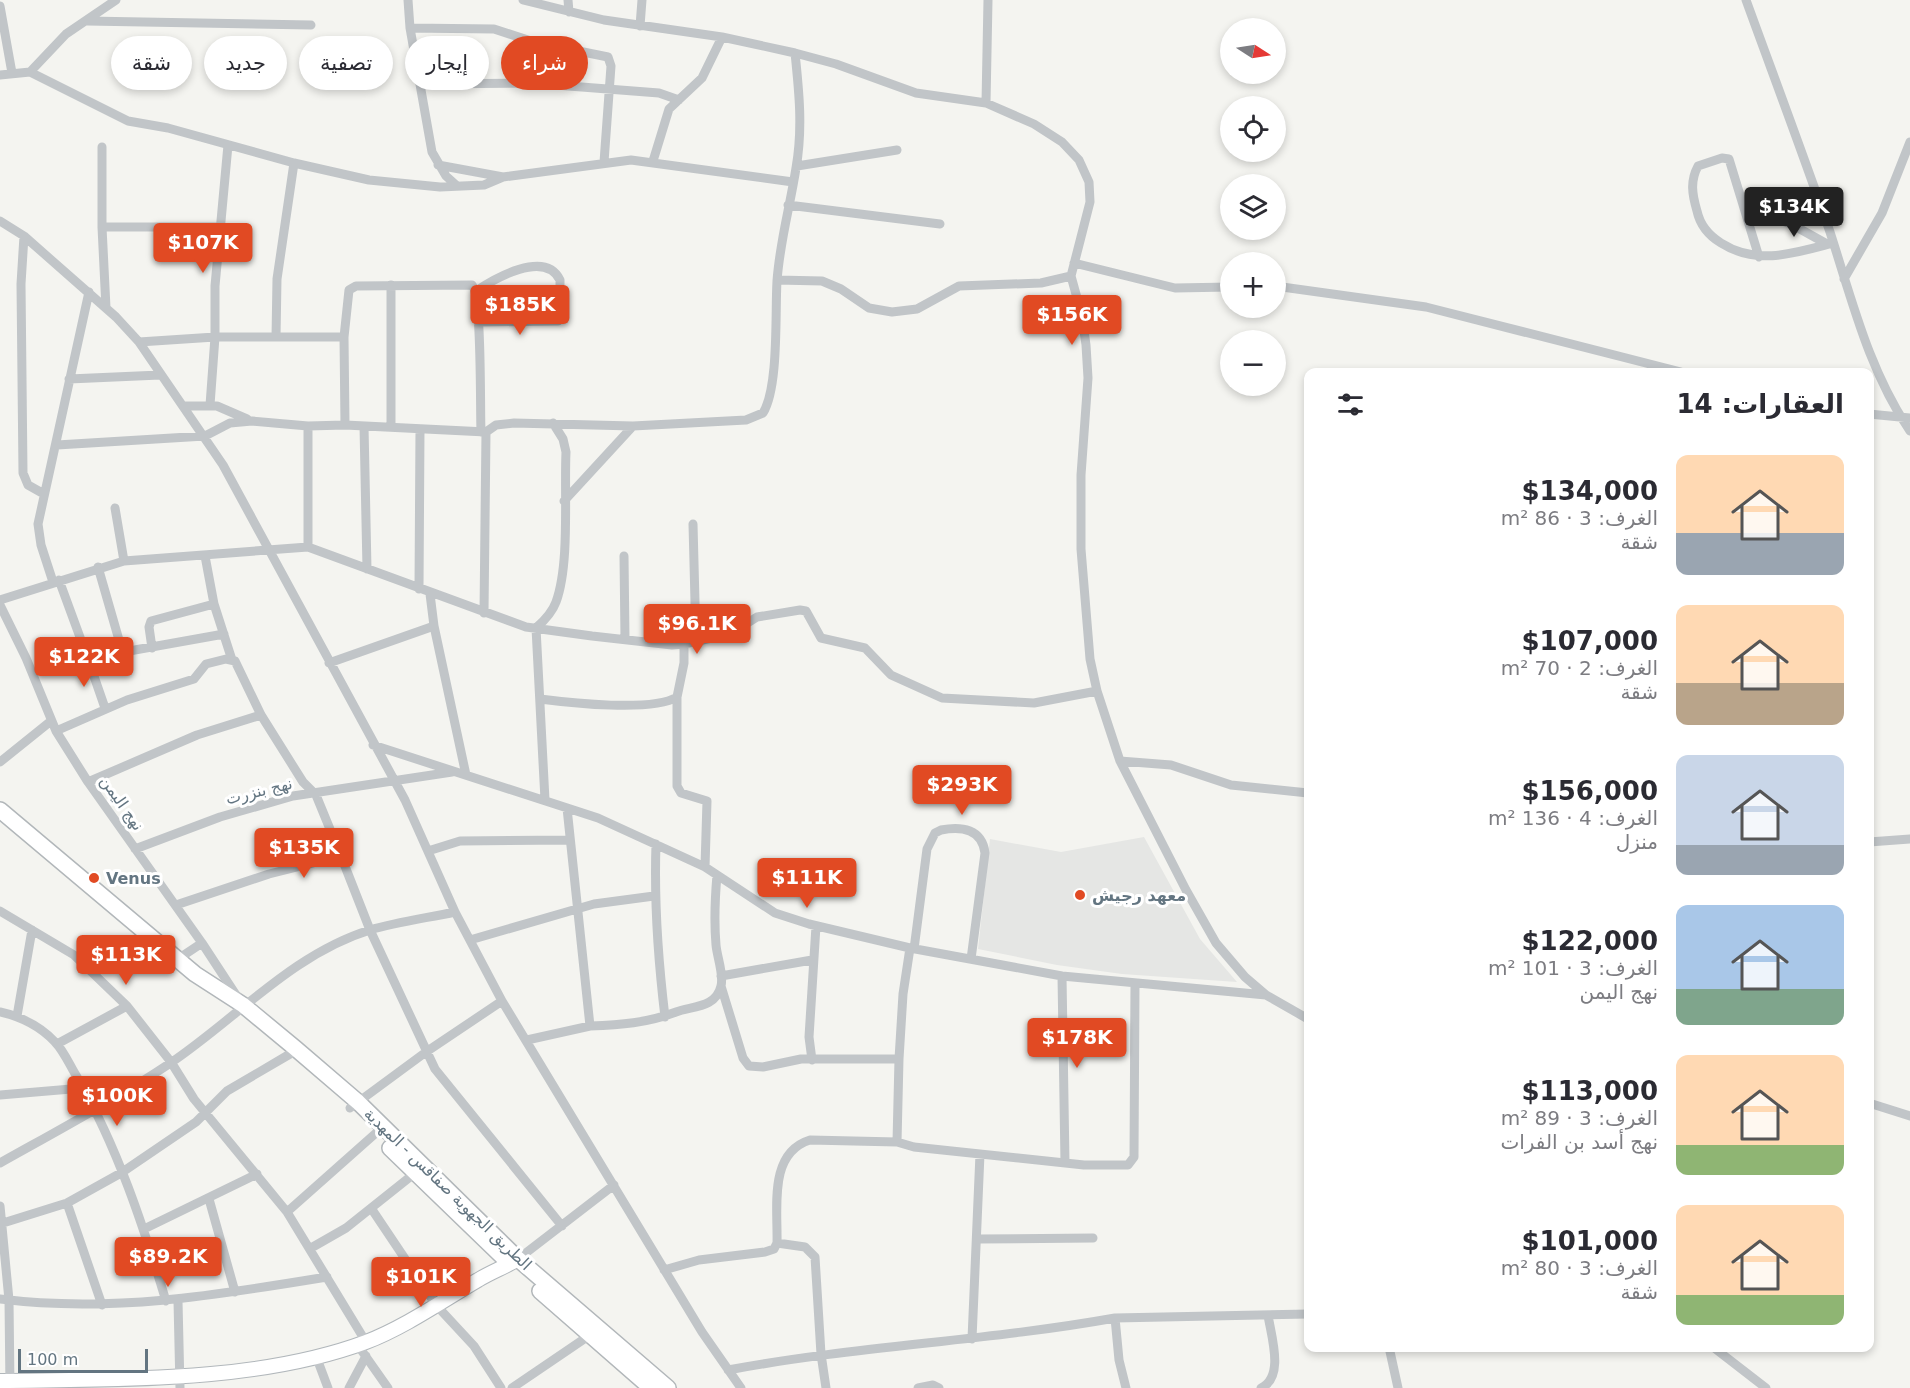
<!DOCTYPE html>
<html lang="ar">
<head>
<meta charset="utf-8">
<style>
  :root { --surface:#fff; --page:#f7f7f7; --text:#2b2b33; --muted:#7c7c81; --accent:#e14a23 }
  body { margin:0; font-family:"DejaVu Sans",Vazirmatn,sans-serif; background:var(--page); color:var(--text); direction:rtl; height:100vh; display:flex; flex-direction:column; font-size:22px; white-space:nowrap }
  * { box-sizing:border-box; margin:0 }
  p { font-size:20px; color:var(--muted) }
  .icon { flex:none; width:33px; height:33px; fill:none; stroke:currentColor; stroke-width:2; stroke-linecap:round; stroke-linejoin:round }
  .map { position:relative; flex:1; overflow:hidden; direction:ltr }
  .side { position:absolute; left:1304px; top:368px; width:570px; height:984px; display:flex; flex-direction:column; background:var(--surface); border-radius:12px; box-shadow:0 3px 9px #0003; direction:rtl }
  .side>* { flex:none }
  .top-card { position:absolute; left:18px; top:36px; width:570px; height:54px; direction:rtl; display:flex; gap:12px }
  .needle { width:39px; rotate:102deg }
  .tools { position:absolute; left:1220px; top:18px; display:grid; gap:12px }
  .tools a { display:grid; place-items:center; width:66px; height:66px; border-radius:50%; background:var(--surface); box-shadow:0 3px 9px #0003; font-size:30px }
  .scale { position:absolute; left:18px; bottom:15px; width:130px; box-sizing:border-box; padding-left:6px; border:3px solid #637581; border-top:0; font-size:16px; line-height:21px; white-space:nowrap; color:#637581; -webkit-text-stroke:4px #fff; paint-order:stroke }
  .price { position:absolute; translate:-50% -51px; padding:0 14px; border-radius:6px; background:var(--accent); color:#fff; font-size:20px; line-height:39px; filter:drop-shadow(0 2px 3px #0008) }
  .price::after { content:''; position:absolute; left:50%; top:36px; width:18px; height:14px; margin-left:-9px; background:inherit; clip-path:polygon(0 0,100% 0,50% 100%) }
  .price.current { background:#222; color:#fff }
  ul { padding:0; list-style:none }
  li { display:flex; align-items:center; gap:18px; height:150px; padding:0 30px }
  li span { display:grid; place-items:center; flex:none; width:168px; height:120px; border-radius:12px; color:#555 }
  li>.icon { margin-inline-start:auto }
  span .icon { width:72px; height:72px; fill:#fffc; stroke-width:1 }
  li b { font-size:26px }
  h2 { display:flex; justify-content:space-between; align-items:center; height:72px; padding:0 30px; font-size:26px }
  .chip { padding:0 21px; border-radius:27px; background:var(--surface); box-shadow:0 3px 9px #0003; font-size:21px; line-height:54px }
  .chip.current { background:var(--accent); color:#fff }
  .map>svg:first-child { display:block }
  .built { fill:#e5e6e4 }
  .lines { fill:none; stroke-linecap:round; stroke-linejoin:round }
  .secondary-casing { stroke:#b1b7bb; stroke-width:16 }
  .primary-casing { stroke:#b2b7ba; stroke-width:18 }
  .street { stroke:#c1c5c8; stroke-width:9 }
  .secondary { stroke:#fff; stroke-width:14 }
  .primary { stroke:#fff; stroke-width:15 }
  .poi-dot { fill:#e14a23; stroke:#fff; stroke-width:2 }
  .labels { text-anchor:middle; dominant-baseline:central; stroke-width:6; stroke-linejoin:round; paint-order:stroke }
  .street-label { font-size:16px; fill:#637581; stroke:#fff }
  .poi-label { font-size:16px; font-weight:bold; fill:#637581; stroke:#fff; text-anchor:start }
</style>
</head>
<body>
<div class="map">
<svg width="1910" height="1388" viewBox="0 0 1910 1388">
  <rect width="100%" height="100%" fill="#f4f4f0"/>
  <path class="built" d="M1144 837 1200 939 1237 982 1122 974 1057 965 978 949 990 839 1061 852Z"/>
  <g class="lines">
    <g class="secondary-casing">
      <path id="secondary" d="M0 1381C116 1379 256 1383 366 1342 405 1327 442 1301 478 1280 491 1272 505 1267 518 1259"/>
    </g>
    <g class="primary-casing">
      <path id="primary" d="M0 810 195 974 243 1005 295 1048 358 1102 518 1259 668 1388
        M390 1148 507 1261
        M540 1291 651 1388"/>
    </g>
    <path class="street" d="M408 0 410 28 432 152 446 176 456 185
      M523 0 604 20 722 37 795 53 836 64 916 93 986 103 1034 124 1062 142 1079 160 1089 182 1090 202 1071 276 1082 316 1086 345 1088 378 1081 475V549L1090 659 1097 691 1120 761 1186 890 1216 943 1245 977 1266 995 1308 1019
      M568 0 569 12
      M1746 0C1774 77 1803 154 1830 232 1852 300 1869 371 1910 431
      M0 6 12 73
      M87 21 311 25
      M640 26 642 0
      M410 28 494 29 534 42 608 57 611 66 604 162
      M30 72 128 121 168 128 294 163 369 180 440 187 484 185 503 177 631 160 793 182
      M0 75 30 72 66 34 116 0
      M421 84 530 83 659 93 679 100
      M986 103 988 0
      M102 147V227
      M653 161 669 109 702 78 722 37
      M438 165 503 177
      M797 166 897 150
      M788 205 940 224
      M1744 208 1791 224 1827 244
      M0 221 24 236 116 317 139 342 223 465 405 800 455 912 502 1001 702 1332 741 1388
      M24 236 21 284 23 473 28 485 44 494
      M1759 257 1729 159 1722 158 1698 166C1690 181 1692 194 1697 211 1700 225 1708 235 1721 243 1757 266 1795 253 1833 243
      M1074 263 1175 288 1230 287
      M1844 279 1882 213 1910 142
      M777 280 822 281 841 289 869 308 892 312 917 309 959 286 1041 283 1071 276
      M1275 286 1426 307 1681 372
      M476 291C494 279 545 249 560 280V314L558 321 478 322
      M106 308 102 227H221
      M276 337 277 279 294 163
      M344 337 349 290 356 286 472 285C482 295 480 409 481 432
      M139 342 215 337H344L345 425 308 426
      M69 379 160 375
      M210 405 215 337V286L228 145
      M184 406H217L247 419
      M1869 414 1910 418
      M345 425 486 432 484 613
      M364 426 367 569
      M391 427V285
      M486 432 496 425 514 423 633 426 746 420 763 413C779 387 775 313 777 281 780 240 790 207 796 168 803 129 799 91 795 53
      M57 445 205 436 230 423 252 421 308 426V547
      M564 501 633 426
      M115 508 124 561
      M693 524 696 641
      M624 556 625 639
      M59 580 88 659 118 653 119 640 98 567
      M53 582 41 545 38 524 89 292
      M419 589 420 429
      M0 600 124 561 308 547 526 627 592 636 672 645 684 644 730 634 757 617 800 610 806 611 821 638 865 648 891 675 942 698 1034 703 1097 691
      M214 604 232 660
      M0 605 26 658 56 731 88 782 202 943 238 998
      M434 626 466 775
      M684 644V663L677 697V786L681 793 707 801 705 867
      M152 648 149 627 151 621 214 604 205 556
      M118 653 224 634
      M88 659 105 708
      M329 663 434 626 430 594
      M540 699C571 703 652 712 677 697
      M56 731 127 700 194 679 206 664 226 659 235 661 261 715 303 782 316 795 341 856 269 874 176 905
      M373 745 598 818 705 867 775 913 809 924 910 948 1062 976 1266 995
      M1120 761 1171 765 1231 785 1308 793
      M0 762 51 721
      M88 782 197 735 261 715
      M545 800 536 628C544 621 552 613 556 602 570 564 564 494 566 452L563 439 553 423
      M1869 842 1910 839
      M656 844C654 902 658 959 665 1017
      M135 849 220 817 293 796 452 772
      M428 851 460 841 570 840
      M341 856 370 930 435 1069 562 1226
      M0 911 74 955 127 1006 171 1062 194 1099 287 1212 366 1342
      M470 940 594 904 654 896
      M914 949 927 849 935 833 941 830C962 826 982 829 985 853L971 959
      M178 959 202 943
      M721 976 812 960
      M1062 976 1065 1163
      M721 986 743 1058 749 1066 763 1067 801 1059H899L903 994 910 948
      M0 1012C22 1017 40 1026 55 1042 64 1051 70 1066 77 1077 117 1146 143 1225 166 1301
      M17 1016 32 930
      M590 1026C620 1025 647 1023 676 1012 692 1006 716 1008 721 986 724 974 717 957 716 945 714 922 715 898 717 875
      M527 1040 590 1026 567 808
      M57 1044 127 1006
      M899 1059 897 1142 914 1147 1084 1165H1128L1134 1157 1135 984
      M812 1060 809 1037 816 926
      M0 1095 83 1088
      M1869 1103 1910 1116
      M350 1108 426 1052 502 1001
      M0 1163C57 1131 115 1100 169 1064 235 1020 292 954 370 930 397 922 427 918 455 912
      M209 1199 235 1292
      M67 1203 102 1305
      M0 1206 9 1300 10 1388
      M371 1208 436 1305 474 1346 501 1388
      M287 1212 376 1133
      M3 1223 67 1203 121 1173 196 1122 227 1091 290 1054
      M144 1229 257 1174
      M978 1239 1093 1238
      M777 1243 805 1247 815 1257 821 1354 826 1388
      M311 1248 346 1228 415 1173
      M518 1259 614 1185
      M664 1270 699 1260 765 1252 774 1249 777 1243C778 1208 768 1153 810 1140L897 1142
      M0 1299C111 1313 218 1295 327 1277
      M178 1301 180 1388
      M972 1339 980 1154
      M357 1344 388 1388
      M1389 1347 1398 1388
      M1713 1347 1766 1388
      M316 1356 328 1388
      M728 1370C856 1346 987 1341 1115 1318
      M349 1388 366 1356
      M512 1388 590 1335
      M918 1388 933 1385 939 1388
      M1126 1388 1119 1360 1115 1318 1308 1314
      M1261 1388C1285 1377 1271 1336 1268 1315"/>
    <use href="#secondary" class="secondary"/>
    <use href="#primary" class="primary"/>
  </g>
  <g class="poi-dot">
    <circle cx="94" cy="878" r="6"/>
    <circle cx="1080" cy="895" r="6"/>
  </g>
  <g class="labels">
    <g class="street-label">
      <text transform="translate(259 791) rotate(-14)">نهج بنزرت</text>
      <text transform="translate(122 803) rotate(55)">نهج اليمن</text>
      <text transform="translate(448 1189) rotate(44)">الطريق الجهوية صفاقس - المهدية</text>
    </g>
    <g class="poi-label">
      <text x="106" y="878">Venus</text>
      <text x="1092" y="895">معهد رجيش</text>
    </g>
  </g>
</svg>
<div class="tools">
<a><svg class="needle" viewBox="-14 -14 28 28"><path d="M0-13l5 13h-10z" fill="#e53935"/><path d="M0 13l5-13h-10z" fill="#7c7c81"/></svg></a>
<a><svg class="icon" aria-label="locate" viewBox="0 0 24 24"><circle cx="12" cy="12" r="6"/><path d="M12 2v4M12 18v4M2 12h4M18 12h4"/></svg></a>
<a><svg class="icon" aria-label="layers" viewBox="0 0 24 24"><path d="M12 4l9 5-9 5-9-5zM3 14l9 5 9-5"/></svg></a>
<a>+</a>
<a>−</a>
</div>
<div class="scale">100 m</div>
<b class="price current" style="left:1794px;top:238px">$134K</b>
<b class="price" style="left:203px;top:274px">$107K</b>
<b class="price" style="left:520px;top:336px">$185K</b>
<b class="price" style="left:1072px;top:346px">$156K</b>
<b class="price" style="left:697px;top:655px">$96.1K</b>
<b class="price" style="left:84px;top:688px">$122K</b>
<b class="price" style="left:962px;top:816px">$293K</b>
<b class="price" style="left:304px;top:879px">$135K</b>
<b class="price" style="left:807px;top:909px">$111K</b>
<b class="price" style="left:126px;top:986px">$113K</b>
<b class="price" style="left:1077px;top:1069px">$178K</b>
<b class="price" style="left:117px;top:1127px">$100K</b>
<b class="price" style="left:168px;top:1288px">$89.2K</b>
<b class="price" style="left:421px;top:1308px">$101K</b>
<div class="top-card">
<a class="chip current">شراء</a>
<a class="chip">إيجار</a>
<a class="chip">تصفية</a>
<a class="chip">جديد</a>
<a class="chip">شقة</a>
</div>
<section class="side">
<h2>العقارات: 14<svg class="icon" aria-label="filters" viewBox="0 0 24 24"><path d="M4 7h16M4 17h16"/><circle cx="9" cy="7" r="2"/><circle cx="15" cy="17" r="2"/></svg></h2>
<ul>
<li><span style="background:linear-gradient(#ffd9b3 65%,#9aa5b1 0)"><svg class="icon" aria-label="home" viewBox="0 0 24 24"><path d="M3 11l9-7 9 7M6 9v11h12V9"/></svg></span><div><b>$134,000</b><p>الغرف: 3 · 86 m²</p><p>شقة</p></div></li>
<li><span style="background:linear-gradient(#ffd9b3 65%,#b9a48a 0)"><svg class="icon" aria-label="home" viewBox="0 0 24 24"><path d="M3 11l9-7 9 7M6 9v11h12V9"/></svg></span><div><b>$107,000</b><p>الغرف: 2 · 70 m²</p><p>شقة</p></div></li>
<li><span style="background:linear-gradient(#c9d6e8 75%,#9aa5b1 0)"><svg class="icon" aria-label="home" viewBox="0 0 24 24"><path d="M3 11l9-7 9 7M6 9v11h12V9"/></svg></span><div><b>$156,000</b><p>الغرف: 4 · 136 m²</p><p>منزل</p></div></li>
<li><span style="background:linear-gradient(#a9c7e8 70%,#7fa58c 0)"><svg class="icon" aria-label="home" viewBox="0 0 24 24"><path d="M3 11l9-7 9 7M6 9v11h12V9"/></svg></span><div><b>$122,000</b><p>الغرف: 3 · 101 m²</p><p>نهج اليمن</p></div></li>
<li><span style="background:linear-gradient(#ffd9b3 75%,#8fb573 0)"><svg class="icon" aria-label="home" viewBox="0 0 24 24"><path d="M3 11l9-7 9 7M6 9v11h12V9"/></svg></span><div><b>$113,000</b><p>الغرف: 3 · 89 m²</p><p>نهج أسد بن الفرات</p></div></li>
<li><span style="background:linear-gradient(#ffd9b3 75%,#8fb573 0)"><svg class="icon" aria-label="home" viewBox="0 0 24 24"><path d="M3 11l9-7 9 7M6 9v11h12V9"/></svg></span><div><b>$101,000</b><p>الغرف: 3 · 80 m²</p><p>شقة</p></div></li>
</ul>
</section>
</div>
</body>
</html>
